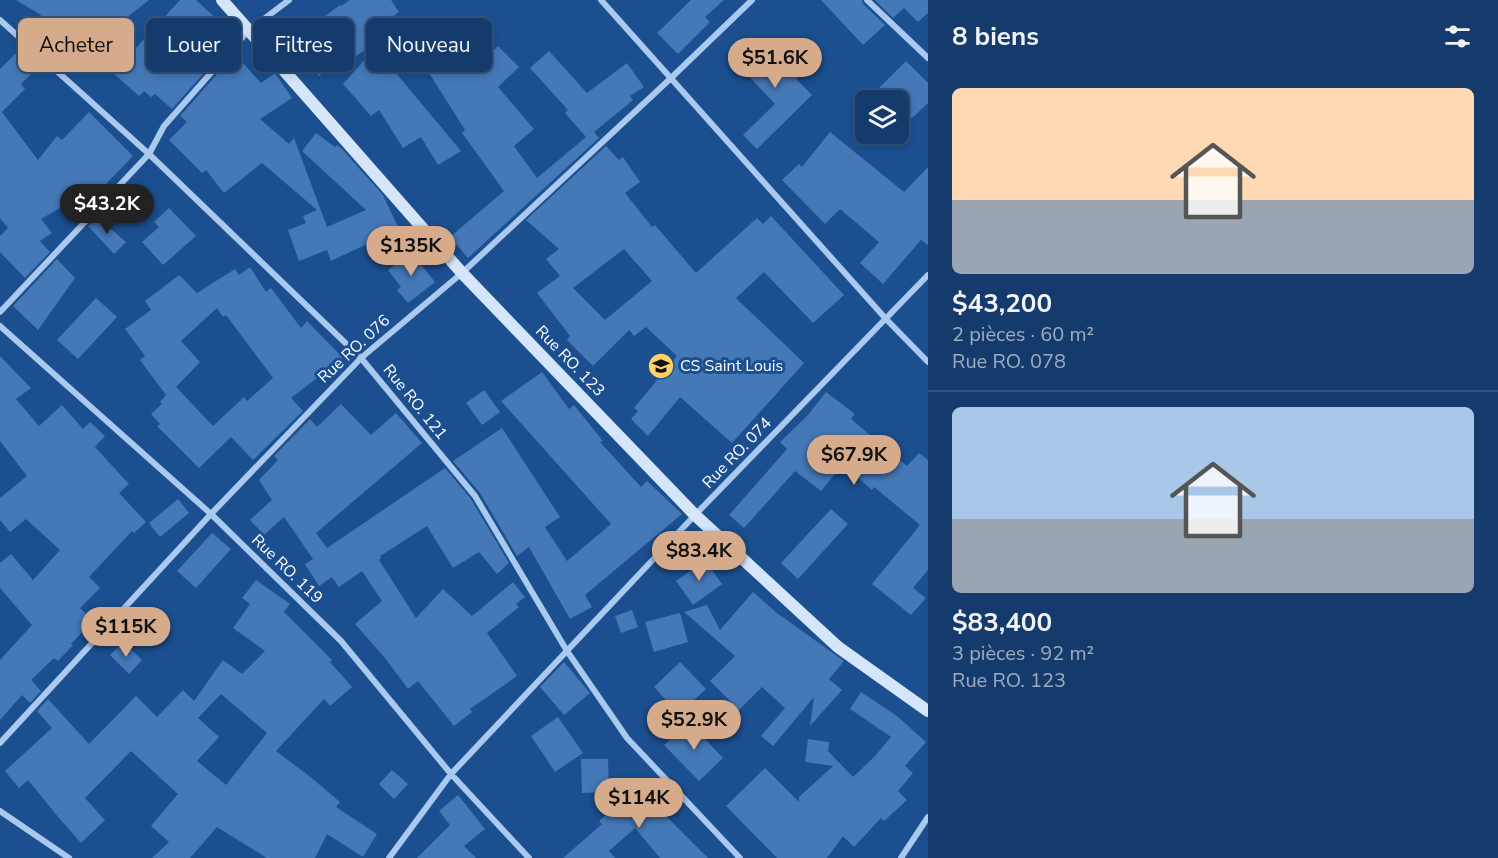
<!DOCTYPE html>
<html lang="fr">
<head>
<meta charset="utf-8">
<style>
  :root { --surface:#143b6b; --page:#214673; --text:#f1f3f6; --muted:#9dadc1; --line:#33557e; --accent:#d6ab8b }
  body { margin:0; font-family:"Nunito Sans",sans-serif; background:var(--page); color:var(--text); height:100vh; display:flex; flex-direction:column; font-size:22px; white-space:nowrap }
  * { box-sizing:border-box; margin:0 }
  p { font-size:20px; color:var(--muted) }
  .icon { flex:none; width:33px; height:33px; fill:none; stroke:currentColor; stroke-width:2; stroke-linecap:round; stroke-linejoin:round }
  .map { position:relative; flex:1; overflow:hidden }
  .sheet { display:flex; flex-direction:column; background:var(--surface); width:570px }
  .sheet>* { flex:none }
  .top-card { position:absolute; left:18px; top:18px; width:570px; height:54px; display:flex; gap:12px }
  .tools { position:absolute; left:855px; top:90px; display:grid; gap:12px }
  .tools a { display:grid; place-items:center; width:54px; height:54px; border-radius:9px; background:var(--surface); box-shadow:0 3px 9px #0003,0 0 0 2px var(--line); font-size:30px }
  .price { position:absolute; translate:-50% -51px; padding:0 14px; border-radius:21px; background:var(--accent); color:#111; font-size:20px; line-height:39px; filter:drop-shadow(0 2px 3px #0008) }
  .price::after { content:''; position:absolute; left:50%; top:36px; width:18px; height:14px; margin-left:-9px; background:inherit; clip-path:polygon(0 0,100% 0,50% 100%) }
  .price.active { background:#222; color:#fff }
  ul { padding:0; list-style:none }
  li { display:grid; align-content:center; gap:12px; height:318px; padding:0 24px }
  li+li { border-top:2px solid var(--line) }
  li span { display:grid; place-items:center; height:186px; border-radius:9px; color:#555 }
  li>.icon { margin-inline-start:auto }
  span .icon { width:108px; height:108px; fill:#fffc; stroke-width:1 }
  li b { font-size:26px }
  h2 { display:flex; justify-content:space-between; align-items:center; height:72px; padding:0 24px; font-size:26px }
  .tag { padding:0 21px; border-radius:9px; background:var(--surface); box-shadow:0 3px 9px #0003,0 0 0 2px var(--line); font-size:21px; line-height:54px }
  .tag.active { background:var(--accent); color:#111 }
  main { display:flex; flex:1; min-height:0 }
  .map>svg:first-child { display:block }
  .building { fill:#4478b7; fill-rule:evenodd }
  .lines { fill:none; stroke-linecap:round; stroke-linejoin:round }
  .street { stroke:#a9c9ee; stroke-width:6 }
  .secondary { stroke:#d6e6fa; stroke-width:12 }
  .labels { text-anchor:middle; dominant-baseline:central; stroke-width:6; stroke-linejoin:round; paint-order:stroke }
  .street-label { font-size:16px; fill:#fff; stroke:#1b4f8f }
  .poi-label { font-size:16px; fill:#fff; stroke:#1b4f8f; text-anchor:start }
</style>
</head>
<body>
<main>
<div class="map">
<svg width="928" height="858" viewBox="0 0 928 858">
  <rect width="100%" height="100%" fill="#1b4f8f"/>
  <path class="building" d="M16 0H149L92 45 88 40 76 57 59 46 48 56 30 40 38 31 32 27 41 15Z
    M180 0H196L236 37 172 109 155 94 151 97 144 91 139 96 113 73Z
    M350 0H391L399 12 365 36 373 45 333 71 330 68 319 76 305 57 319 47 310 35 321 27 317 22 340 5 341 6Z
    M691 0H724L705 17 710 22 678 54 657 33Z
    M821 0H862L863 4 885 25 863 45Z
    M875 0H928V13L918 22 904 8 893 18Z
    M434 16 445 33 438 37 458 69 464 65 465 67 475 60 478 65 498 46 519 67 498 87 534 129 514 146 537 178 586 137 565 113 568 110 530 68 549 51 587 93 627 63 644 87 630 96 633 100 594 132 599 138 468 258 450 237 504 191 462 133 465 130 405 35Z
    M774 38 805 70 796 79 812 95 757 149 743 135 775 104 741 68Z
    M22 47 41 64 21 84 25 89 2 112 38 160 57 136 62 140 89 112 133 156 83 208 74 200 41 219 52 233 40 241 50 252 25 278 0 252V236L8 228 0 218V69Z
    M375 48 461 151 438 165 421 137 403 148 379 110 371 116 343 84Z
    M235 54 261 83 275 73 292 98 260 119 289 144 294 138 327 227 366 210 302 151 316 133 335 147 337 145 342 149 383 195 399 229 331 261 327 250 299 261 288 230 306 223 303 216 317 210 262 163 224 193 206 170 202 173 169 140 187 122 180 116Z
    M906 61 928 83V103L909 121 898 111V100H888L877 90Z
    M830 132 904 192 928 167V245L921 240 883 284 860 263 879 242 840 209 825 224 782 180 799 164 802 167Z
    M606 146 619 160 623 157 640 182 625 193 652 227 655 225 696 273 757 218 763 224 771 216 844 295 813 323 764 272 736 298 804 363 732 443 680 397 648 436 631 419 638 411 634 408 677 356 646 327 634 336 629 330 593 366 567 340 570 336 537 293 560 276 546 259 559 249 526 220ZM624 249 652 281 605 320 573 288Z
    M169 208 196 236 163 265 142 242 159 227 154 222Z
    M97 217 126 242 114 254 88 226Z
    M411 252 435 282 408 303 397 290 401 287 388 270Z
    M57 259 75 278 38 330 13 306Z
    M250 267 266 292 271 288 301 328 307 321 343 358 291 398 303 411 253 460 231 437 199 468 157 426 160 424 151 414 162 404 160 402 166 395 140 360 145 356 125 329 151 310 145 301 179 275 197 293 235 269 239 275ZM217 308 223 317 226 315 273 378 247 401 244 397 213 426 176 387 200 362 181 341Z
    M96 298 117 317 78 359 57 340Z
    M0 356 31 388 16 399 39 426 62 405 83 429 90 422 105 436 95 447 129 484 119 493 146 522 134 533 132 531 89 577 100 588 80 608 93 621 71 644 73 645 58 661 54 658 31 680 41 691 30 703 22 695 0 720V660L32 625 0 588V563L11 554 33 580 60 550 26 519 10 532 0 520V498L27 476 0 441Z
    M542 372 569 409 574 405 603 441 600 442 641 487 647 481 682 514 585 595 592 607 570 619 529 547 517 556 480 493 453 461 502 428 560 517 545 527 567 561 611 524 501 401Z
    M484 390 500 412 482 425 466 403Z
    M826 392 855 414 851 419 907 466 919 453 928 460V570L913 588 926 598 911 615 872 584 920 525 874 487 872 490 843 464 821 491 795 471 744 528 729 515 787 449 780 442 808 415Z
    M341 404 371 435 396 413 422 443 316 533 327 548 445 468 471 499 509 563 497 574 479 552 453 568 427 526 380 556 381 558 379 560 416 618 443 589 472 616 513 582 525 597 516 604 519 607 487 633 517 676 470 709 472 712 454 726 418 681 408 689 385 658 355 624 382 601 362 571 339 587 332 577 319 586 305 564 313 559 284 517 264 535 250 520 272 500 259 480 278 460 274 456 310 419 317 427Z
    M178 499 189 513 160 537 149 523Z
    M831 509 848 524 798 579 781 563Z
    M212 533 231 549 196 588 177 571Z
    M705 560 722 584 693 605 676 581Z
    M256 580 290 604 284 612 332 660 330 662 352 687 330 706 324 699 276 751 308 775 340 802 336 807 377 834 363 857 327 834 315 858H267L217 827 190 858H152L169 842 151 826 178 794 131 751 85 798 105 820 81 843 59 818 28 780 19 788 5 771 52 728 37 711 48 699 89 744 136 696 157 717 183 690 194 701 223 660 242 674 265 651 233 628 250 604 242 598ZM221 694 267 733 226 785 197 761 219 737 198 718Z
    M753 592 777 613 844 661 829 679 842 690 810 726 814 697 773 746 761 736 785 708 762 687 739 710 710 681 735 656 684 612 707 605 720 630Z
    M632 610 638 627 621 633 615 616Z
    M680 613 688 642 654 652 645 622Z
    M123 642 142 660 129 674 110 655Z
    M564 662 590 693 564 715 540 687Z
    M680 662 706 689 679 714 654 687Z
    M861 692 897 716 926 742 905 766 913 773 898 791 907 800 884 821 881 818 854 847 843 836 827 858H777L726 806 765 768 799 802V797L833 766 805 762 808 739 829 742 828 751 853 777 875 756 891 737 850 709Z
    M558 717 583 753 555 772 531 736Z
    M689 722 723 758 699 781 664 745Z
    M581 759H608L609 792 582 793Z
    M392 770 408 784 394 799 379 784Z
    M647 780 674 811 667 817 708 858H660L635 828 609 851 615 858H563L602 824 599 821Z
    M458 795 485 829 464 846 476 858H417L450 825 439 811Z"/>
  <g class="lines">
    <path class="street" d="M601 0 886 319 928 362
      M867 0 928 58
      M0 20 149 154 361 358 475 496 567 651 627 738 740 858
      M0 312 149 154 164 126 248 31 289 0
      M0 326 211 514 341 641 451 774 529 858
      M0 743 211 514 361 358 462 273 670 79 752 0
      M0 811 69 858
      M389 858 451 774 695 515 928 275
      M901 858 928 817"/>
    <path class="secondary" d="M222 0 462 273 695 515 838 647 928 711"/>
  </g>
  <defs>
    <g id="school-disc" transform="scale(1.35)"><circle r="9.5" fill="#ffd166" stroke="#1b4f8f"/><path d="M0-5L7-2L0 1L-7-2ZM-4 1L0 2.5L4 1V4Q0 6-4 4Z" fill="#111"/></g>
  </defs>
  <g fill-rule="evenodd">
    <use href="#school-disc" x="661" y="366"/>
  </g>
  <g class="labels">
    <g class="street-label">
      <text transform="translate(354 349) rotate(-43)">Rue RO. 076</text>
      <text transform="translate(570 361) rotate(46)">Rue RO. 123</text>
      <text transform="translate(415 402) rotate(51)">Rue RO. 121</text>
      <text transform="translate(737 453) rotate(-46)">Rue RO. 074</text>
      <text transform="translate(287 569) rotate(44)">Rue RO. 119</text>
    </g>
    <g class="poi-label">
      <text x="680" y="366">CS Saint Louis</text>
    </g>
  </g>
</svg>
<div class="tools">
<a><svg class="icon" aria-label="layers" viewBox="0 0 24 24"><path d="M12 4l9 5-9 5-9-5zM3 14l9 5 9-5"/></svg></a>
</div>
<b class="price" style="left:775px;top:89px">$51.6K</b>
<b class="price active" style="left:107px;top:235px">$43.2K</b>
<b class="price" style="left:411px;top:277px">$135K</b>
<b class="price" style="left:854px;top:486px">$67.9K</b>
<b class="price" style="left:699px;top:582px">$83.4K</b>
<b class="price" style="left:126px;top:658px">$115K</b>
<b class="price" style="left:694px;top:751px">$52.9K</b>
<b class="price" style="left:639px;top:829px">$114K</b>
<div class="top-card">
<a class="tag active">Acheter</a>
<a class="tag">Louer</a>
<a class="tag">Filtres</a>
<a class="tag">Nouveau</a>
</div>
</div>
<section class="sheet">
<h2>8 biens<svg class="icon" aria-label="filters" viewBox="0 0 24 24"><path d="M4 7h16M4 17h16"/><circle cx="9" cy="7" r="2"/><circle cx="15" cy="17" r="2"/></svg></h2>
<ul>
<li><span style="background:linear-gradient(#ffd9b3 60%,#9aa5b1 0)"><svg class="icon" aria-label="home" viewBox="0 0 24 24"><path d="M3 11l9-7 9 7M6 9v11h12V9"/></svg></span><div><b>$43,200</b><p>2 pièces · 60 m²</p><p>Rue RO. 078</p></div></li>
<li><span style="background:linear-gradient(#a9c7e8 60%,#9aa5b1 0)"><svg class="icon" aria-label="home" viewBox="0 0 24 24"><path d="M3 11l9-7 9 7M6 9v11h12V9"/></svg></span><div><b>$83,400</b><p>3 pièces · 92 m²</p><p>Rue RO. 123</p></div></li>
</ul>
</section>
</main>
</body>
</html>
